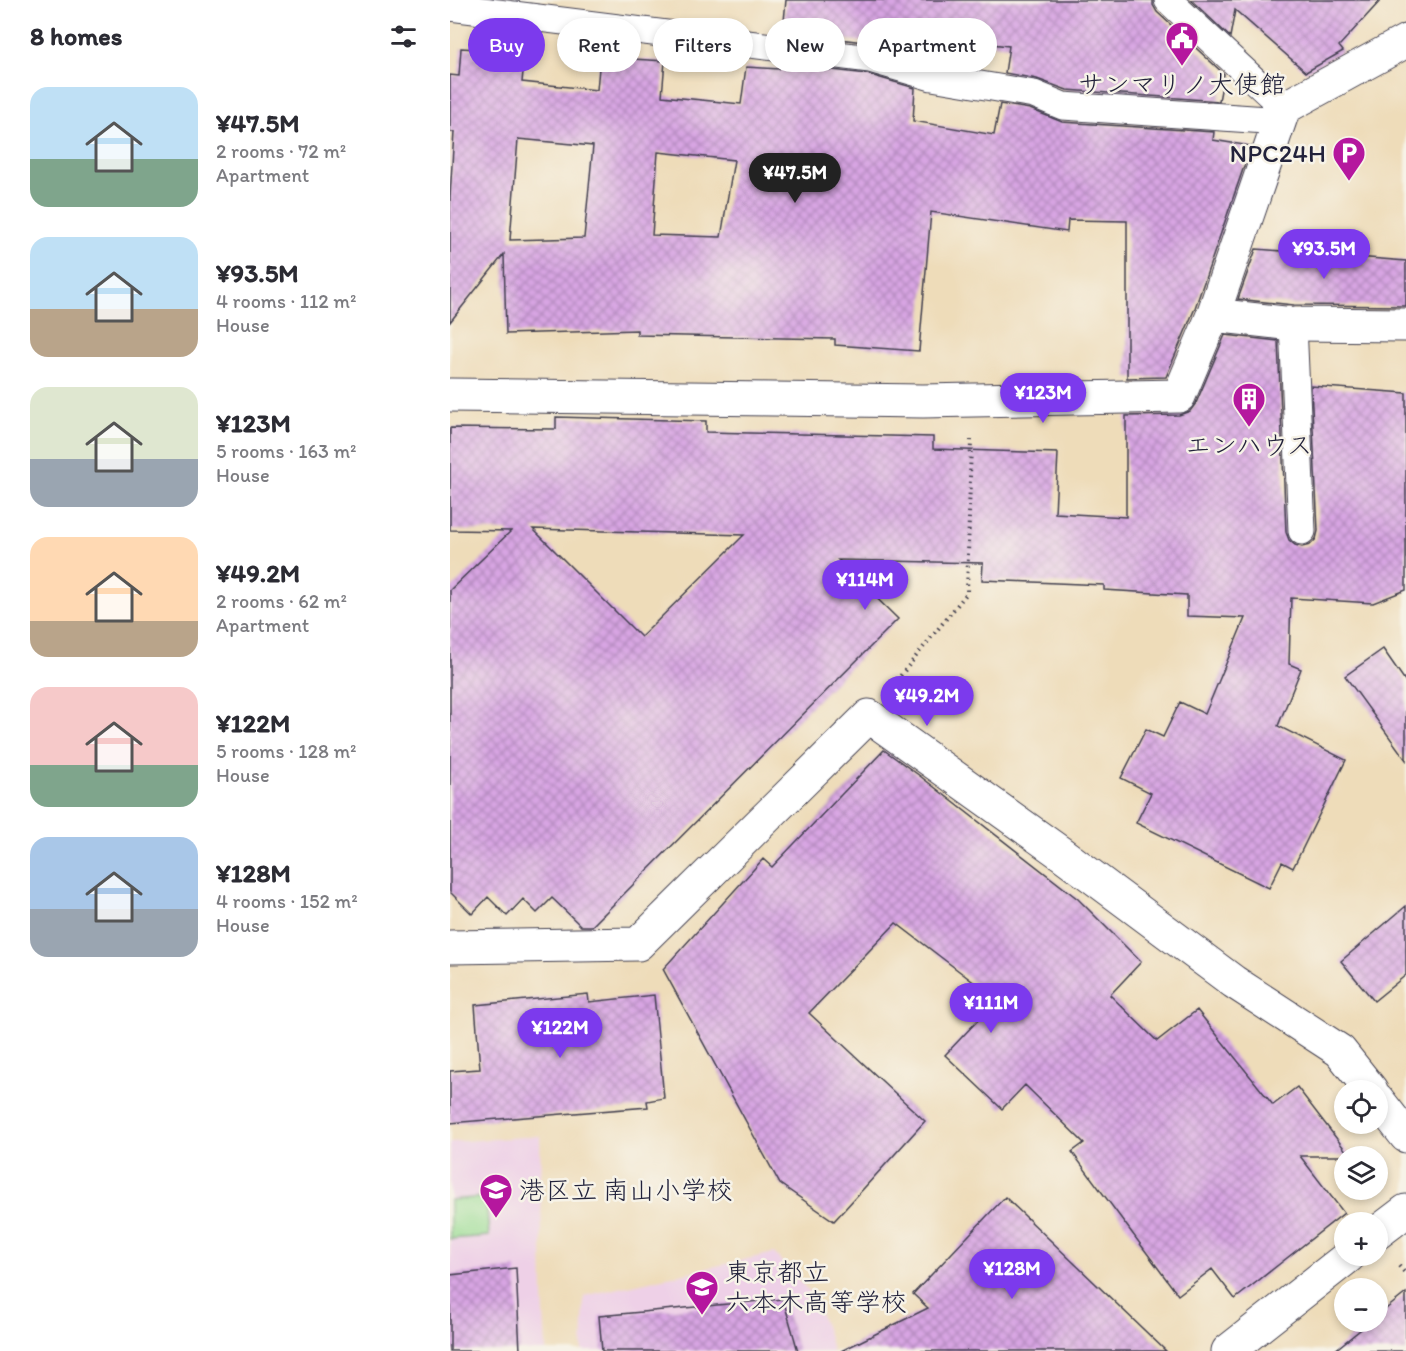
<!DOCTYPE html>
<html lang="en">
<head>
<meta charset="utf-8">
<style>
  :root { --surface:#fff; --page:#f7f7f7; --text:#2b2b33; --muted:#7c7c81; --accent:#7c3aed }
  body { margin:0; font-family:Itim,"Klee One",sans-serif; background:var(--page); color:var(--text); height:100vh; display:flex; flex-direction:column; font-size:22px; white-space:nowrap }
  * { box-sizing:border-box; margin:0 }
  p { font-size:20px; color:var(--muted) }
  .icon { flex:none; width:33px; height:33px; fill:none; stroke:currentColor; stroke-width:2; stroke-linecap:round; stroke-linejoin:round }
  .map { position:relative; flex:1; overflow:hidden }
  .details { display:flex; flex-direction:column; background:var(--surface); width:450px }
  .details>* { flex:none }
  .top-card { position:absolute; left:18px; top:18px; width:570px; height:54px; display:flex; gap:12px }
  .fabs { position:absolute; left:884px; top:1080px; display:grid; gap:12px }
  .fabs a { display:grid; place-items:center; width:54px; height:54px; border-radius:50%; background:var(--surface); box-shadow:0 3px 9px #0003; font-size:30px }
  .price { position:absolute; translate:-50% -51px; padding:0 14px; border-radius:21px; background:var(--accent); color:#fff; font-size:20px; line-height:39px; filter:drop-shadow(0 2px 3px #0008) }
  .price::after { content:''; position:absolute; left:50%; top:36px; width:18px; height:14px; margin-left:-9px; background:inherit; clip-path:polygon(0 0,100% 0,50% 100%) }
  .price.active { background:#222; color:#fff }
  ul { padding:0; list-style:none }
  li { display:flex; align-items:center; gap:18px; height:150px; padding:0 30px }
  li span { display:grid; place-items:center; flex:none; width:168px; height:120px; border-radius:18px; color:#555 }
  li>.icon { margin-inline-start:auto }
  span .icon { width:72px; height:72px; fill:#fffc; stroke-width:1 }
  li b { font-size:26px }
  h2 { display:flex; justify-content:space-between; align-items:center; height:72px; padding:0 30px; font-size:26px }
  .pill { padding:0 21px; border-radius:27px; background:var(--surface); box-shadow:0 3px 9px #0003; font-size:21px; line-height:54px }
  .pill.active { background:var(--accent); color:#fff }
  main { display:flex; flex:1; min-height:0 }
  .map>svg:first-child { display:block }
  .built { fill:#eed0e7 }
  .pitch { fill:#9bdd95; stroke:#5e8068; stroke-width:1.5 }
  .building { fill:url(#building-cross-hatch); fill-rule:evenodd }
  .lines { fill:none; stroke-linecap:round; stroke-linejoin:round }
  .lane-casing { stroke:#413e4e; stroke-width:29 }
  .street-casing { stroke:#413e4e; stroke-width:35 }
  .path { stroke:#413e4e; stroke-width:4; stroke-dasharray:1.5 4.5; stroke-linecap:butt }
  .lane { stroke:#fff; stroke-width:27 }
  .street { stroke:#fff; stroke-width:33 }
  .labels { text-anchor:middle; dominant-baseline:central; stroke-width:5; stroke-linejoin:round; paint-order:stroke }
  .poi-label { font-size:26px; fill:#22223b; stroke:#f7f3e8 }
</style>
</head>
<body>
<main>
<section class="details">
<h2>8 homes<svg class="icon" aria-label="filters" viewBox="0 0 24 24"><path d="M4 7h16M4 17h16"/><circle cx="9" cy="7" r="2"/><circle cx="15" cy="17" r="2"/></svg></h2>
<ul>
<li><span style="background:linear-gradient(#bfe0f5 60%,#7fa58c 0)"><svg class="icon" aria-label="home" viewBox="0 0 24 24"><path d="M3 11l9-7 9 7M6 9v11h12V9"/></svg></span><div><b>¥47.5M</b><p>2 rooms · 72 m²</p><p>Apartment</p></div></li>
<li><span style="background:linear-gradient(#bfe0f5 60%,#b9a48a 0)"><svg class="icon" aria-label="home" viewBox="0 0 24 24"><path d="M3 11l9-7 9 7M6 9v11h12V9"/></svg></span><div><b>¥93.5M</b><p>4 rooms · 112 m²</p><p>House</p></div></li>
<li><span style="background:linear-gradient(#dfe7d0 60%,#9aa5b1 0)"><svg class="icon" aria-label="home" viewBox="0 0 24 24"><path d="M3 11l9-7 9 7M6 9v11h12V9"/></svg></span><div><b>¥123M</b><p>5 rooms · 163 m²</p><p>House</p></div></li>
<li><span style="background:linear-gradient(#ffd9b3 70%,#b9a48a 0)"><svg class="icon" aria-label="home" viewBox="0 0 24 24"><path d="M3 11l9-7 9 7M6 9v11h12V9"/></svg></span><div><b>¥49.2M</b><p>2 rooms · 62 m²</p><p>Apartment</p></div></li>
<li><span style="background:linear-gradient(#f6c9c9 65%,#7fa58c 0)"><svg class="icon" aria-label="home" viewBox="0 0 24 24"><path d="M3 11l9-7 9 7M6 9v11h12V9"/></svg></span><div><b>¥122M</b><p>5 rooms · 128 m²</p><p>House</p></div></li>
<li><span style="background:linear-gradient(#a9c7e8 60%,#9aa5b1 0)"><svg class="icon" aria-label="home" viewBox="0 0 24 24"><path d="M3 11l9-7 9 7M6 9v11h12V9"/></svg></span><div><b>¥128M</b><p>4 rooms · 152 m²</p><p>House</p></div></li>
</ul>
</section>
<div class="map">
<svg width="956" height="1351" viewBox="0 0 956 1351">
  <defs>
    <pattern id="building-cross-hatch" width="8" height="8" patternUnits="userSpaceOnUse" patternTransform="scale(1.5)"><rect width="8" height="8" fill="#d8a5e3"/><path d="M0 0l8 8M0 8l8-8" fill="none" stroke="#af86b9"/></pattern>
  </defs>
  <rect width="100%" height="100%" fill="#f7f3e8"/>
  <filter id="ink" filterUnits="userSpaceOnUse"><feTurbulence type="fractalNoise" baseFrequency=".0167" numOctaves="2"/><feDisplacementMap in="SourceGraphic" scale="12" xChannelSelector="R" yChannelSelector="G"/><feConvolveMatrix kernelMatrix="1 2 1 2 8 2 1 2 1" color-interpolation-filters="sRGB"/></filter>
  <filter id="wash" filterUnits="userSpaceOnUse"><feTurbulence type="fractalNoise" baseFrequency=".008" numOctaves="4" result="noise"/><feDisplacementMap in="SourceGraphic" scale="24" xChannelSelector="R" yChannelSelector="G"/><feGaussianBlur stdDeviation="1.35" result="paint"/><feColorMatrix in="noise" values="0 0 0 0 0 0 0 0 0 0 0 0 0 0 0 0 0 1.4 0 .05"/><feComposite in="paint" operator="in"/></filter>
  <g filter="url(#wash)">
    <rect width="100%" height="100%" fill="#eedcb9"/>
    <path class="built" d="M90 1136 93 1296 96 1351H0V1142Z
      M324 1253 364 1297 378 1334 382 1351H132L134 1296Z"/>
    <path class="pitch" d="M36 1197 39 1236 0 1239V1200Z"/>
    <g id="blocks">
      <path class="building" d="M336 0H703V5L707 12 774 74 769 101 617 90 587 79 555 73 559 46 467 36 466 56 422 43 333 32Z
        M741 0H931L889 46 893 51 856 72 785 10 780 37Z
        M11 48 75 52 72 82 147 90 150 57 215 61 212 96 291 104 296 67 329 69 330 64 417 74 465 88 463 121 544 135 550 104 580 109 612 122 764 132 763 140 801 146 745 308 716 377 677 378V221L618 220 617 232 481 212 469 351 385 345V339L187 335V330L56 334 54 254 0 322V197L4 132H0V75L9 76ZM68 139 143 146 134 238 60 240ZM208 152 284 160 271 237 202 235Z
        M806 249 956 261V306L844 305 788 299Z
        M775 335 828 341 836 532 839 540 845 545 852 547 860 545 866 539 868 531 861 386 956 393V590L923 603 841 598 839 664 851 669 828 726 896 760 843 868 832 862 819 888 686 823 701 793 671 778 696 729 713 737 730 702 755 714 795 618 737 616V595L654 590V585L532 580 533 563 388 560 448 619 142 926H131L102 898 87 913 73 899 57 916 38 897 22 914 0 892V590L61 531 0 530V428L106 429V417L256 421V432L483 437V449L608 453 605 513 676 517V416L729 415 740 411 746 403ZM83 529 294 535 191 637Z
        M933 649 956 682V760L895 676Z
        M434 750 470 776 628 899 691 962 660 995 707 1041 747 1010 823 1105 847 1087 900 1156H850L894 1213 785 1299 762 1269 728 1295 622 1152 634 1143 575 1085 552 1109 495 1055 547 1000 446 923 359 1013 475 1121 384 1221 330 1184 213 969 313 859 322 867Z
        M956 906V975L924 1001 891 961Z
        M138 994 139 1002 204 995 214 1098 197 1101 198 1107 0 1123V1071L30 1069 25 1005Z
        M555 1197 716 1351H391L478 1308 463 1294Z
        M66 1268 70 1351H0V1275Z
        M956 1293V1351H884L920 1322H927V1316Z
        M333 1299 348 1351H152L149 1316Z"/>
    </g>
  </g>
  <g filter="url(#ink)">
    <use href="#blocks" fill-opacity="0" stroke="#413e4e" stroke-width="1.5"/>
    <g class="lines">
      <g class="lane-casing">
        <path id="lane" d="M718 0 834 108
          M0 7 420 59 482 77 584 94 613 106 831 121
          M843 324 852 531"/>
      </g>
      <g class="street-casing">
        <path id="street" d="M763 315 843 324 956 325
          M0 395 473 401 729 396 763 315 834 108 956 41
          M0 947 188 944 419 716 612 854 784 982 890 1051 921 1090
          M927 1099 956 1136
          M927 1233 956 1211
          M778 1351 899 1256"/>
      </g>
      <path class="path" d="M443 685 517 593 521 440
        M949 1266 956 1274"/>
      <use href="#lane" class="lane"/>
      <use href="#street" class="street"/>
    </g>
  </g>
  <defs>
    <g id="civic-pin" transform="scale(1.725)"><path d="M0 17L-7.5 6A9.5 9.5 0 1 1 7.5 6Z" fill="#b5179e" stroke="#f7f3e8"/><path d="M-.6-6.5H3V-4.5H.6V-3L4-1V1h2V6H-6V1h2V-1L-.6-3ZM-1.2 2.5V6h2.4V2.5Z" fill="#fff"/></g>
    <g id="parking-pin" transform="scale(1.725)"><path d="M0 17L-7.5 6A9.5 9.5 0 1 1 7.5 6Z" fill="#b5179e" stroke="#f7f3e8"/><path d="M-3.5-5.5H1a3.5 3.5 0 0 1 0 7H-1V5.5H-3.5ZM-1-3.4V-.6H.8a1.4 1.4 0 0 0 0-2.8Z" fill="#fff"/></g>
    <g id="building-pin" transform="scale(1.725)"><path d="M0 17L-7.5 6A9.5 9.5 0 1 1 7.5 6Z" fill="#b5179e" stroke="#f7f3e8"/><path d="M-4-6H4V6H1V3H-1V6H-4ZM-2.5-4.3h1.7v1.8h-1.7ZM.8-4.3h1.7v1.8H.8ZM-2.5-1h1.7V.8h-1.7ZM.8-1h1.7V.8H.8Z" fill="#fff"/></g>
    <g id="school-pin" transform="scale(1.725)"><path d="M0 17L-7.5 6A9.5 9.5 0 1 1 7.5 6Z" fill="#b5179e" stroke="#f7f3e8"/><path d="M0-5L7-2L0 1L-7-2ZM-4 1L0 2.5L4 1V4Q0 6-4 4Z" fill="#fff"/></g>
  </defs>
  <g fill-rule="evenodd">
    <use href="#civic-pin" x="732" y="38"/>
    <use href="#parking-pin" x="899" y="153"/>
    <use href="#building-pin" x="799" y="399"/>
    <use href="#school-pin" x="46" y="1190"/>
    <use href="#school-pin" x="252" y="1287"/>
  </g>
  <g class="labels">
    <g class="poi-label">
      <text x="732" y="84">サンマリノ大使館</text>
      <text x="876" y="153" text-anchor="end">NPC24H</text>
      <text x="799" y="445">エンハウス</text>
      <text x="69" y="1190" text-anchor="start">港区立 南山小学校</text>
      <text x="275" y="1272" text-anchor="start">東京都立<tspan x="275" dy="30">六本木高等学校</tspan></text>
    </g>
  </g>
</svg>
<div class="fabs">
<a><svg class="icon" aria-label="locate" viewBox="0 0 24 24"><circle cx="12" cy="12" r="6"/><path d="M12 2v4M12 18v4M2 12h4M18 12h4"/></svg></a>
<a><svg class="icon" aria-label="layers" viewBox="0 0 24 24"><path d="M12 4l9 5-9 5-9-5zM3 14l9 5 9-5"/></svg></a>
<a>+</a>
<a>−</a>
</div>
<b class="price active" style="left:345px;top:204px">¥47.5M</b>
<b class="price" style="left:874px;top:280px">¥93.5M</b>
<b class="price" style="left:593px;top:424px">¥123M</b>
<b class="price" style="left:415px;top:611px">¥114M</b>
<b class="price" style="left:477px;top:727px">¥49.2M</b>
<b class="price" style="left:541px;top:1034px">¥111M</b>
<b class="price" style="left:110px;top:1059px">¥122M</b>
<b class="price" style="left:562px;top:1300px">¥128M</b>
<div class="top-card">
<a class="pill active">Buy</a>
<a class="pill">Rent</a>
<a class="pill">Filters</a>
<a class="pill">New</a>
<a class="pill">Apartment</a>
</div>
</div>
</main>
</body>
</html>
